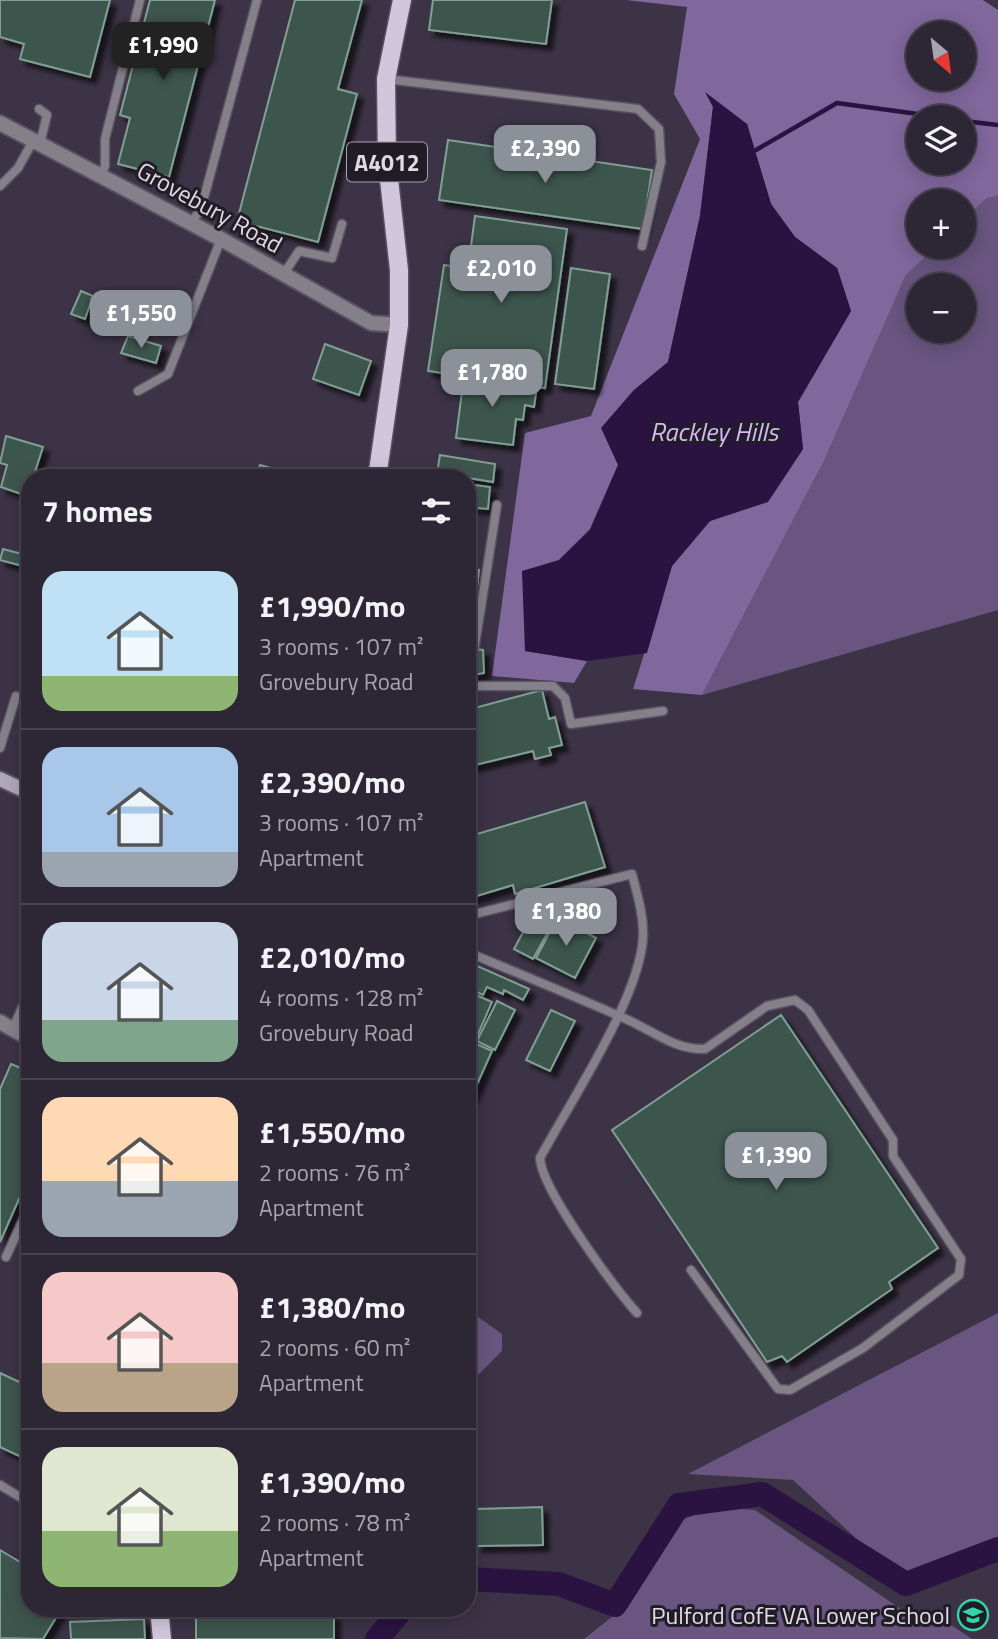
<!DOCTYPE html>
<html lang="en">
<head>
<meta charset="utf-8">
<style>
  :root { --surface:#2d2634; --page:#393240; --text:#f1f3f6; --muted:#a7a5ac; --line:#48434f; --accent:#8c9099 }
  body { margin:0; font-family:"Titillium Web",sans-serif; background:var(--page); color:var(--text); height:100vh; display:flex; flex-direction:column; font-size:26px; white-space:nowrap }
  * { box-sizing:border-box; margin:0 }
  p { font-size:23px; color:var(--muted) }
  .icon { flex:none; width:38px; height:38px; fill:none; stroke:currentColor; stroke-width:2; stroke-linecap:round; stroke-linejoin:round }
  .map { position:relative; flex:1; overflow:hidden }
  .details { position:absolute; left:21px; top:469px; width:455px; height:1148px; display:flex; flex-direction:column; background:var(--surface); border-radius:28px; box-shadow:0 4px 18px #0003,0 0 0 2px var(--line) }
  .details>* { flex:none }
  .needle { width:46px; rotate:151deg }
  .controls { position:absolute; left:906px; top:21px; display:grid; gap:14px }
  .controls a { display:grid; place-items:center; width:70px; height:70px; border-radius:50%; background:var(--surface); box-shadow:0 4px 18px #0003,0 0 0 2px var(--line); font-size:35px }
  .price { position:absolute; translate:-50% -60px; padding:0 16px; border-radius:14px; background:var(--accent); color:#fff; font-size:23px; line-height:46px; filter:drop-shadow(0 2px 4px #0008) }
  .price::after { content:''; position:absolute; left:50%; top:42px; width:21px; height:16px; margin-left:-10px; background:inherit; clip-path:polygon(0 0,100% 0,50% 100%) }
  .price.active { background:#222; color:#fff }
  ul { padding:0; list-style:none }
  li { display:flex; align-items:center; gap:21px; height:175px; padding:0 21px }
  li+li { border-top:2px solid var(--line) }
  li span { display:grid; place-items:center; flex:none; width:196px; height:140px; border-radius:21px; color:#555 }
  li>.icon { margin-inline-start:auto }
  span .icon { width:84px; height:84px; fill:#fffc; stroke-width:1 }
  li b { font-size:30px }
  h2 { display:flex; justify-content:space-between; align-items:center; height:84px; padding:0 21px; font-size:30px }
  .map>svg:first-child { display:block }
  .green { fill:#69557f; fill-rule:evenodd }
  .forest { fill:#80679c; fill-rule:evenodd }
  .water { fill:#2b1341 }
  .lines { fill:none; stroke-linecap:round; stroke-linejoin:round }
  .stream { stroke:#2b1341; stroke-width:4.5 }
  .river { stroke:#2b1341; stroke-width:24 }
  .building { fill:#3c564d; stroke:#829f93; stroke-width:2; filter:url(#shadow) }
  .lane-casing { stroke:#5a5163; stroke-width:11 }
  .street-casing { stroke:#5a5163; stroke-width:18 }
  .secondary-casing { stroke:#5a5163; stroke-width:18 }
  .primary-casing { stroke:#5a5163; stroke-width:21 }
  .lane { stroke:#84808a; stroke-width:8 }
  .street { stroke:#84808a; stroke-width:14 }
  .secondary { stroke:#afa8b8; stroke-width:14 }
  .primary { stroke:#d1c7dc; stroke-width:18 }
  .labels { text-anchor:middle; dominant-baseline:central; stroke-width:6; stroke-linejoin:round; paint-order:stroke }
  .shield { fill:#211d26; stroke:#a7a1ad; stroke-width:2 }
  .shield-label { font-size:23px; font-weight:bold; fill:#e0dae7 }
  .street-label { font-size:24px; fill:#e0dae7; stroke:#211d26 }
  .poi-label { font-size:24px; fill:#e0dae7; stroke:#211d26; text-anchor:end }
  .water-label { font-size:26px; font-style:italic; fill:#d5b7f7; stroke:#211d26 }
</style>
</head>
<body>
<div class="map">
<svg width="998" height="1639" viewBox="0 0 998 1639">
  <defs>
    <filter id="shadow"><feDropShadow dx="6" dy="6" stdDeviation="2" flood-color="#0009"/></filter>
  </defs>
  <rect width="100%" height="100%" fill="#3c3346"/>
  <path class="green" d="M998 196V610L702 695 825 459 906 275 936 247H964V219L987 198ZM919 285H964V331H919Z
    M467 1309 502 1334V1351L467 1386Z
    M998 1313V1557L913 1591 793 1480 688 1474Z
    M716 1507 755 1510 904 1611 948 1623 972 1639H584L618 1612 679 1521Z"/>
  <path class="forest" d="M626 0H983L998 10V196L987 198 964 219V201H919V247H936L906 275 825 459 702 695 633 689 672 566 710 521 768 501 803 449 798 402 851 311 837 268 795 237 771 204 747 124 713 107 700 216 668 362 633 391 618 465 590 529 559 560 525 651 587 661 574 683 492 676 525 433 591 416 700 139 674 94 687 7ZM919 33H964V79H919ZM919 117H964V163H919Z"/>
  <path class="water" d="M705 92 747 124 771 204 795 237 837 268 851 311 798 402 803 449 768 502 710 521 672 566 647 653 587 661 525 651 522 571 559 560 590 530 618 465 601 428 633 391 668 362 700 216 713 107Z"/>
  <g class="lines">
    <path class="stream" d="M964 121 998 125
      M756 150 837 103 940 117"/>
    <path class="river" d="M467 1579 559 1584 615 1605 679 1505 762 1494 906 1584 998 1549
      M377 1639 403 1608"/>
  </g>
  <path class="building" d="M0 0H110L90 77 20 59 24 44 0 37Z
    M150 0H215L169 177 118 164 130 118 120 115Z
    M295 0H362L338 89 357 94 318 242 237 221Z
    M433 0H552L546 44 429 30Z
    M448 140 652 170 643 229 439 200Z
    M475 216 567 229 545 388 428 371 444 265 468 268Z
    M571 268 610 274 594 389 555 384Z
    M81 291 93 296 85 319 71 314Z
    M128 336 161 346 156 363 121 353Z
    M325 344 371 361 359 395 313 379Z
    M464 376 537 386 534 407 525 405 523 420 516 419 513 445 456 438Z
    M6 436 43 447 33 478H30L27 496 1 487 7 465 0 463Z
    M440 455 495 464 493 482 437 473Z
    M260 465 285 472 283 478H256Z
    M467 484 490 487 488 509 467 507Z
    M3 549 30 556V568L0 560Z
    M467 569 479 570 472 632 467 631Z
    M467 648 483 650 484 673 468 676Z
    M542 690 549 719 555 717 562 745 549 748 551 755 535 759 533 751 467 767V710Z
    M585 802 605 867 515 894 513 885 467 899V837Z
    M536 908 555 919 533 959 514 949Z
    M558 917 596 938 575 978 536 958Z
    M475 965 529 989 523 1000 504 990 503 994 487 987 483 995 467 987Z
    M467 991 492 1002 474 1043 492 1051 470 1100Z
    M497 1001 515 1010 495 1050 477 1041Z
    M551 1010 575 1021 550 1071 526 1060Z
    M781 1015 938 1248 889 1282 892 1289 787 1362 782 1356 767 1362 612 1130Z
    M11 1064 30 1072V1174L0 1242V1089Z
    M0 1373 30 1387V1461L0 1447Z
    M542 1507 543 1545 477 1546 476 1509Z
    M0 1550 30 1568V1608H62L43 1639 0 1638Z
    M196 1614H334V1639H196Z
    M144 1619 145 1639H71L70 1622Z"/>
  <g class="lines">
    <g class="lane-casing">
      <path id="lane" d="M386 79 638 109 659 129 661 162 642 246
        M39 109 47 115 40 144
        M101 175 105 166V139L140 0
        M0 186 18 168 33 141
        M191 223 201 209 257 0
        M283 275 299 251 332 258 342 224
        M138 391 168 374 221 239
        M467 645H475L497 505
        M467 686H553L565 698 571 724 663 711
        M0 748 16 696
        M467 916 632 874C637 894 644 915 643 937 640 998 570 1102 540 1158 541 1189 614 1287 637 1313
        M467 952C520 974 574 996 626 1019 653 1031 675 1050 705 1049L767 1006 795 1000 808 1010 893 1140V1156L961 1259 959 1275 863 1348 790 1390 778 1389 691 1270
        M12 1030 30 990
        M6 1257 30 1205
        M0 1485 30 1503"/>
    </g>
    <g class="street-casing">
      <path id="street" d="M0 123 221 239 371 323 399 325
        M0 1022 30 1039"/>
    </g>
    <g class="secondary-casing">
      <path id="secondary" d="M0 779 30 793"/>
    </g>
    <g class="primary-casing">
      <path id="primary" d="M377 478 399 325V270L387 161 386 79 402 0
        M159 1608 162 1639"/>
    </g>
    <use href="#lane" class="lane"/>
    <use href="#street" class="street"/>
    <use href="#secondary" class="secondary"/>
    <use href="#primary" class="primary"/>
  </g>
  <defs>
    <g id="school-ring" transform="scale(1.575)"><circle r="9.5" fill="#211d26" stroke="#32d4a9" stroke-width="1.5"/><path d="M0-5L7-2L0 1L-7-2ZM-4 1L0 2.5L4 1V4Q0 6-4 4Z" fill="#32d4a9"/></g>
  </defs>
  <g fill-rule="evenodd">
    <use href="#school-ring" x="973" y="1615"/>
  </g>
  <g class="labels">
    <rect class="shield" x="347" y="142.5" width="80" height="39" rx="5"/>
    <g class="shield-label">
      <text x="387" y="162">A4012</text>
    </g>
    <g class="street-label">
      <text transform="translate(210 207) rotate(29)">Grovebury Road</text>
    </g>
    <g class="poi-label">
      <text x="950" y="1615">Pulford CofE VA Lower School</text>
    </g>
    <g class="water-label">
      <text x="714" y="431">Rackley Hills</text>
    </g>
  </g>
</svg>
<div class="controls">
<a><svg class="needle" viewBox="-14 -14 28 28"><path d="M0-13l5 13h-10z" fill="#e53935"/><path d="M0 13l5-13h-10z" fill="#a7a5ac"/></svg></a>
<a><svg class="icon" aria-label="layers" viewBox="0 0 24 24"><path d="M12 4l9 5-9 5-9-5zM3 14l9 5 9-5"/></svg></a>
<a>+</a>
<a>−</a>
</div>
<b class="price active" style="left:163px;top:82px">£1,990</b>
<b class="price" style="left:545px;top:185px">£2,390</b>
<b class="price" style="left:501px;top:305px">£2,010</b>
<b class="price" style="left:141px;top:350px">£1,550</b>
<b class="price" style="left:492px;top:409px">£1,780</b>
<b class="price" style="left:566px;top:948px">£1,380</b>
<b class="price" style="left:776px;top:1192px">£1,390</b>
<section class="details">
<h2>7 homes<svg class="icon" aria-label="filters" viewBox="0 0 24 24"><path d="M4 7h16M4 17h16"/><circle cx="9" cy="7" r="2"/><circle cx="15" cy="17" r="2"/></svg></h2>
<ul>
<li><span style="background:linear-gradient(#bfe0f5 75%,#8fb573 0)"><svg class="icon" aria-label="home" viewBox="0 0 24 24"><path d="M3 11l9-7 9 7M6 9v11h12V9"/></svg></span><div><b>£1,990/mo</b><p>3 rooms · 107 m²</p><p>Grovebury Road</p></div></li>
<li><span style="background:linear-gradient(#a9c7e8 75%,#9aa5b1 0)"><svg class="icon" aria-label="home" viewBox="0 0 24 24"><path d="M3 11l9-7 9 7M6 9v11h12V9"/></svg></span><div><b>£2,390/mo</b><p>3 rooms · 107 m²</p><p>Apartment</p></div></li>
<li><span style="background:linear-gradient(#c9d6e8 70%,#7fa58c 0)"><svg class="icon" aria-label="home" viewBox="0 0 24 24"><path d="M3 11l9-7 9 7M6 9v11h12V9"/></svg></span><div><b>£2,010/mo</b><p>4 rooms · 128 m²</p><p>Grovebury Road</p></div></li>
<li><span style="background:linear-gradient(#ffd9b3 60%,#9aa5b1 0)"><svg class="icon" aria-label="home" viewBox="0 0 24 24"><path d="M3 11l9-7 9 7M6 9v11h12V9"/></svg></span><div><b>£1,550/mo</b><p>2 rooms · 76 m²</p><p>Apartment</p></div></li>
<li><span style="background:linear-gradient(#f6c9c9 65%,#b9a48a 0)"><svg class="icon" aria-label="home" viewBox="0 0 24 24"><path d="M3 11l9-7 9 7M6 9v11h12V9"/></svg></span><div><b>£1,380/mo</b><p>2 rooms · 60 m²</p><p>Apartment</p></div></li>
<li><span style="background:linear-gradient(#dfe7d0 60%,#8fb573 0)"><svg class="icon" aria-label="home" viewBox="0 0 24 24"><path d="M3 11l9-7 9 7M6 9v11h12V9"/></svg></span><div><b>£1,390/mo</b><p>2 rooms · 78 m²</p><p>Apartment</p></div></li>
</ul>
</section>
</div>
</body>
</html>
